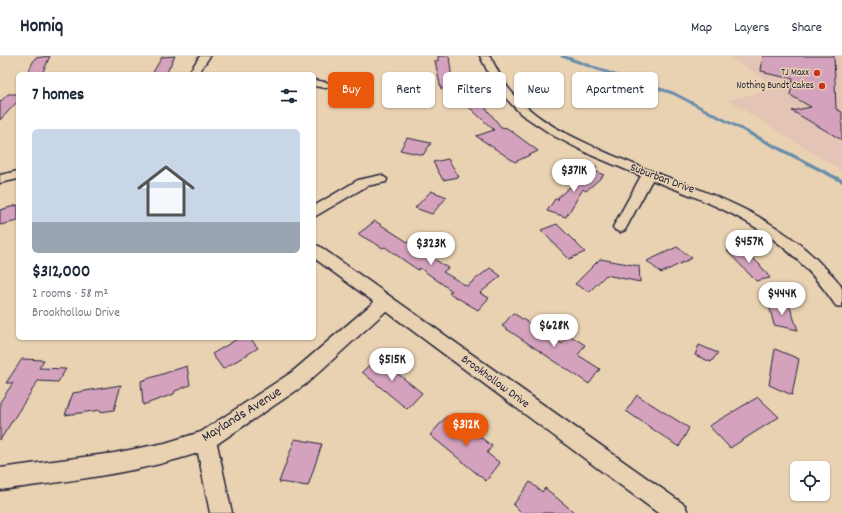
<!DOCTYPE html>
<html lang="en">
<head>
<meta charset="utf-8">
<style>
  :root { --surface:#fff; --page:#f2f2f3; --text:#1f2937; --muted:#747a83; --line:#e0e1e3; --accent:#ea580c }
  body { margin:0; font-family:Dekko,sans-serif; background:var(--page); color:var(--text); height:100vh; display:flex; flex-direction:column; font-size:15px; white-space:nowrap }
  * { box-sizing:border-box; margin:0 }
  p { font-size:13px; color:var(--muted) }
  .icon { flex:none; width:22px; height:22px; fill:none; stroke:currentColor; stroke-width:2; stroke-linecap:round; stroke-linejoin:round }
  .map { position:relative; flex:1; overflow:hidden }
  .panel { position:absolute; left:16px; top:16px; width:300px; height:268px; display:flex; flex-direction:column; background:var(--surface); border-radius:6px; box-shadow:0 1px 3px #0004 }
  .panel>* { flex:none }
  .top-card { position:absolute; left:328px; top:16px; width:380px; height:36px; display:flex; gap:8px }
  .fabs { position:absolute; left:790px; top:405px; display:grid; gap:8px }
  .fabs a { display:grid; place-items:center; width:40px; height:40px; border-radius:6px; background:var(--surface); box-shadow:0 1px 3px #0004; font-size:20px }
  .price { position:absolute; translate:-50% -34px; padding:0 9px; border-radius:14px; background:#fff; color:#222; font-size:13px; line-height:26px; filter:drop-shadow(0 1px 2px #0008) }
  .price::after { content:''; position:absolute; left:50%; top:24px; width:12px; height:9px; margin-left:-6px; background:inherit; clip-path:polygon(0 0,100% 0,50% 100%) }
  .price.selected { background:var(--accent); color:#fff }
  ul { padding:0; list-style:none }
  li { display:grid; align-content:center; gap:8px; height:212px; padding:0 16px }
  li span { display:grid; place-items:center; height:124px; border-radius:6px; color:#555 }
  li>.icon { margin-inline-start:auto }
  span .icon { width:72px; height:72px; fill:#fffc; stroke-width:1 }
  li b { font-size:17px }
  h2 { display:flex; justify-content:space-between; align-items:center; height:48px; padding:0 16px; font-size:17px }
  .chip { padding:0 14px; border-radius:6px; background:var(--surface); box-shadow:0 1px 3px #0004; font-size:14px; line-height:36px }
  .chip.selected { background:var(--accent); color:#fff }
  header { display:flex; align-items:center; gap:24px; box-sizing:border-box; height:56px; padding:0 20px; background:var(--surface); border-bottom:1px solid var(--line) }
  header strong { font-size:19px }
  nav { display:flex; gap:22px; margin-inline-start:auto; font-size:14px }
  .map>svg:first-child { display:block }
  .built { fill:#e3c4b5 }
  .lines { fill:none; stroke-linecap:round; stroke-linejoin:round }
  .stream-far1 { stroke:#688cac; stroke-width:3 }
  .stream { stroke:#688cac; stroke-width:3.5 }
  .building { fill:#d4a2bd; stroke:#22223b }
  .street-casing { stroke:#22223b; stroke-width:3 }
  .street { fill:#e9d2b2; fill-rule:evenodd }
  .poi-dot { fill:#c8321e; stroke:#e9d2b2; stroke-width:1.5 }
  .labels { text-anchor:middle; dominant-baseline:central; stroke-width:3; stroke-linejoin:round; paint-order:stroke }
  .far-poi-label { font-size:10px; fill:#22223b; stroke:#e9d2b2; text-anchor:end }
  .street-label { font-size:12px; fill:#22223b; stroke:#e9d2b2 }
  .near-street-label { font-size:14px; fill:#22223b; stroke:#e9d2b2 }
</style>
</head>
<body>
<header>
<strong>Homiq</strong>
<nav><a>Map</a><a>Layers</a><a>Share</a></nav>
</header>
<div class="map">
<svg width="842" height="457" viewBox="0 0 842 457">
  <rect width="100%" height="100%" fill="#e9d2b2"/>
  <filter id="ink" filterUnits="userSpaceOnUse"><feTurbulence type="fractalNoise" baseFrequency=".025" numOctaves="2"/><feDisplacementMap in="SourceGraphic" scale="8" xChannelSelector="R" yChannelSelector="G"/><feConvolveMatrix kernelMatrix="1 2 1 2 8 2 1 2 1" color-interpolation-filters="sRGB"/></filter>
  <g filter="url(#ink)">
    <path class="built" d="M728 0H842V115L728 44 779 32Z"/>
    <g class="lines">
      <path class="stream-far1" d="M562 0 620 21 673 37 753 79"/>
      <path class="stream" d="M751 78 842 125"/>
    </g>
    <path class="building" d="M50 0 42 18H27L35 2Z
      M175 0 166 18H152L162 1Z
      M438 0H449L453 32 441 33 435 5H438Z
      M763 0H834L836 53 842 56V84L792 55 811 51 790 39 793 23 765 17 766 16 761 15Z
      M8 38H18V45L0 64V46Z
      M477 41 501 71 507 72 538 95 515 106 476 80 494 74 460 43Z
      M407 82 431 87 423 99 400 94Z
      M448 103 459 121 443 124 433 106Z
      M595 110 597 111 594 115 604 119 586 135 583 133 566 161 547 155 555 143H559L557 142Z
      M431 135 447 141 432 158 415 152Z
      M18 149V165L0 169V154Z
      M375 165 448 212 443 216 467 230 490 212 501 220 480 237 489 242 478 254 449 237 452 235 420 212 418 214 385 191 383 192 358 178Z
      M557 168 585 196 569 203 541 174Z
      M677 191 692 202 661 217 647 205Z
      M742 192 760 209 770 222 756 225 727 195Z
      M600 203 639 210 640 226 606 219 589 236 575 228Z
      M768 245 789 249 798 274 774 269Z
      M513 257 562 288 569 279 585 289 578 299 600 313 589 328 502 270Z
      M239 282H250L258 292 223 313 212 298Z
      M699 289 718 297 711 306 695 299Z
      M775 293 799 303 792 339 769 329Z
      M380 299 394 310 392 313 422 337 407 353 362 316Z
      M22 303 44 304 39 312 66 313 58 326 38 325 0 384V346L13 327H6Z
      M187 310 190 329 175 335 174 338 143 349 141 325Z
      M121 329 114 354 100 356 101 354 65 359 73 337Z
      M637 339 689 372 679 391 626 355Z
      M758 341 779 361 730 392 709 370Z
      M447 360 465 373 467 371 492 390 487 397 500 407 486 425 430 379Z
      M295 383 322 388 308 430 279 426Z
      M530 426 542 436 545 432 575 457H521L513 449Z"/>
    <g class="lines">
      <g class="street-casing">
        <path id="street" d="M200 0H210L198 18H188Z
          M480 0H490C501 22 509 37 529 53 545 67 566 78 586 87 665 127 757 141 821 208 827 214 840 225 842 233 842 239 842 246 842 251L836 250C787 177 730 154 652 124L625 174 620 176 615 174 613 171 641 120 591 99 554 80 521 58 496 32Z
          M314 24 330 27 331 29 326 32 314 30Z
          M18 115V123L0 127V119Z
          M381 119 387 123 386 126 367 130 314 161V150L358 124Z
          M314 189 319 190 685 449 688 457H658L386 255 306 328 217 388 232 457H210L198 397C133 418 67 425 0 434V412L114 397 165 387 201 376 292 316 374 246 314 202Z"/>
      </g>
      <use href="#street" class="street"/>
    </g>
  </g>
  <g class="poi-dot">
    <circle cx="817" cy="17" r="4"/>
    <circle cx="822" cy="30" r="4"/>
  </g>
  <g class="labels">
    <g class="far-poi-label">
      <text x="809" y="17">TJ Maxx</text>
      <text x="814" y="30">Nothing Bundt Cakes</text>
    </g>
    <g class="street-label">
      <text transform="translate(662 123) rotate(20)">Suburban Drive</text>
      <text transform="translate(495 326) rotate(36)">Brookhollow Drive</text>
    </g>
    <g class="near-street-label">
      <text transform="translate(242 359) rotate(-32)">Maylands Avenue</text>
    </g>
  </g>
</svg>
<div class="fabs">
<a><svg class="icon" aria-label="locate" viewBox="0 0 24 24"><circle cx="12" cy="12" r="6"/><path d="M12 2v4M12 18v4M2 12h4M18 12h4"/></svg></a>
</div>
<b class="price" style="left:574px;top:137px">$371K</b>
<b class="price" style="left:749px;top:208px">$457K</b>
<b class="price" style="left:431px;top:210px">$323K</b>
<b class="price" style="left:782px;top:260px">$444K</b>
<b class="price" style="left:554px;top:292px">$628K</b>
<b class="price" style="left:392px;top:326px">$515K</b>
<b class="price selected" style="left:466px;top:391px">$312K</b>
<div class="top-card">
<a class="chip selected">Buy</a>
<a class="chip">Rent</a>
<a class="chip">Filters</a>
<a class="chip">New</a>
<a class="chip">Apartment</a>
</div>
<section class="panel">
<h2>7 homes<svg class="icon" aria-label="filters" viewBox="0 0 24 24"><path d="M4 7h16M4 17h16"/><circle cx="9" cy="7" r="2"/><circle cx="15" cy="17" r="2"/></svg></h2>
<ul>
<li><span style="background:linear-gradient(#c9d6e8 75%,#9aa5b1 0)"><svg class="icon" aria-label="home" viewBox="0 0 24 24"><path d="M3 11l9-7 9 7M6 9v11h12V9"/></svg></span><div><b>$312,000</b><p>2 rooms · 58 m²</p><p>Brookhollow Drive</p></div></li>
</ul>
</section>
</div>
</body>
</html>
